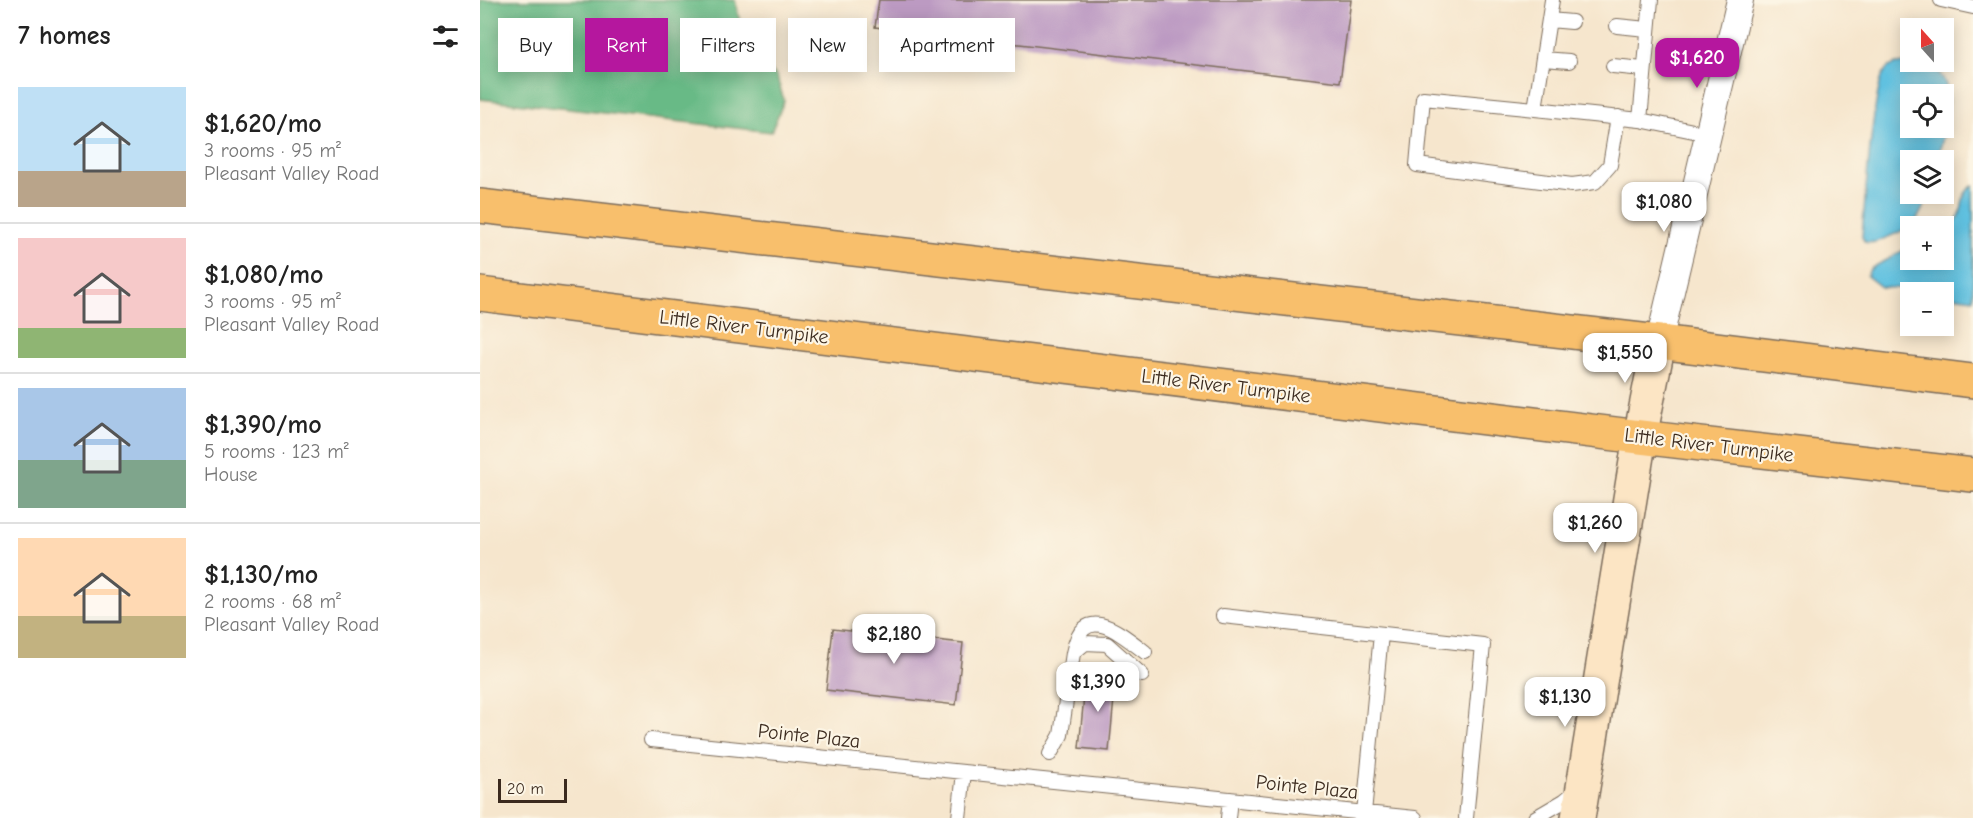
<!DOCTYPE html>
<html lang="en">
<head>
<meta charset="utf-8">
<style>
  :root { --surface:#fff; --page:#f2f2f2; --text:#222; --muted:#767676; --line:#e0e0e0; --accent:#b5179e }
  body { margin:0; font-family:"Comic Neue",sans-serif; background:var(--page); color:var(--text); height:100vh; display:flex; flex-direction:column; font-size:22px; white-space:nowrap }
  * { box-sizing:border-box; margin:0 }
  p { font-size:20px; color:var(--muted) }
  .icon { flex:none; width:33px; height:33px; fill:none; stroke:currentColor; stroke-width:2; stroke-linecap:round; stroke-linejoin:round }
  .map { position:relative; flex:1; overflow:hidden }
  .sheet { display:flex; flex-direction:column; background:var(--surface); width:480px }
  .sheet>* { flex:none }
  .banner { position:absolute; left:18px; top:18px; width:570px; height:54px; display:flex; gap:12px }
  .needle { width:39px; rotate:339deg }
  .tools { position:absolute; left:1420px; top:18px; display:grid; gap:12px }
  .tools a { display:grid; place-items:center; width:54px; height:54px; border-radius:0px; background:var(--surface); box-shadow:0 3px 15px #0003; font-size:30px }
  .scale { position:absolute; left:18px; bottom:15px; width:69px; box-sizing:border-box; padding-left:6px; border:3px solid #3b2a1e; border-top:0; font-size:16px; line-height:21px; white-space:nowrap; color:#3b2a1e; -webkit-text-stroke:4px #fcf5e5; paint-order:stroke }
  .price { position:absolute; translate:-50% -51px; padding:0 14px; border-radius:12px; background:#fff; color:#222; font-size:20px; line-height:39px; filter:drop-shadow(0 2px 3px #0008) }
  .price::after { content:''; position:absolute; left:50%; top:36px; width:18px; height:14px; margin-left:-9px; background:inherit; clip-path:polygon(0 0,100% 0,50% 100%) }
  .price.current { background:var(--accent); color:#fff }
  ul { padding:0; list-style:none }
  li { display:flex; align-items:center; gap:18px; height:150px; padding:0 18px }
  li+li { border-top:2px solid var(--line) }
  li span { display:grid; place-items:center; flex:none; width:168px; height:120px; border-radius:0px; color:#555 }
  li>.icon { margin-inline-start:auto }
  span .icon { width:72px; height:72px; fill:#fffc; stroke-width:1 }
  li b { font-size:26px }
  h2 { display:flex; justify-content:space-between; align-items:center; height:72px; padding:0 18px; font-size:26px }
  .tag { padding:0 21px; border-radius:0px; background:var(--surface); box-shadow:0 3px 15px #0003; font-size:21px; line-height:54px }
  .tag.current { background:var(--accent); color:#fff }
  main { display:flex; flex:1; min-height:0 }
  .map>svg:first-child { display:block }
  .forest { fill:#68ba86; stroke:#527252; stroke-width:1.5 }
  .water { fill:#61c1e0; stroke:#4e767f; stroke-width:1.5; fill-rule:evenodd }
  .building { fill:#bc9ac2 }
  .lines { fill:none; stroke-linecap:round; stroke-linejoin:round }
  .lane-casing { stroke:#7c6c5b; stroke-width:16 }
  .street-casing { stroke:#7c6c5b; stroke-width:28 }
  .secondary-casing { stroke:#7c6c5b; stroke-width:36 }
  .highway-casing { stroke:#7c6c5b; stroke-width:36 }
  .lane { stroke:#fff; stroke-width:14 }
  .street { stroke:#fff; stroke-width:26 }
  .secondary { stroke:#fce5c4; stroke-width:33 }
  .highway { stroke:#f8bf6c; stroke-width:33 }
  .labels { text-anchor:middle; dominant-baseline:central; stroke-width:4.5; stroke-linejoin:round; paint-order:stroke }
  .street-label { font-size:20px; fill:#3b2a1e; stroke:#fcf5e5 }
</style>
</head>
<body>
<main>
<section class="sheet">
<h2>7 homes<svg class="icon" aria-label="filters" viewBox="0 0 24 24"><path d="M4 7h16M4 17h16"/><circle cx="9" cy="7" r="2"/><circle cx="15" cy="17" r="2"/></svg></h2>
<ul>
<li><span style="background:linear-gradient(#bfe0f5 70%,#b9a48a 0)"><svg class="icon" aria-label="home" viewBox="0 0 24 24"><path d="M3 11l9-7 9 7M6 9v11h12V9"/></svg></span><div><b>$1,620/mo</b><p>3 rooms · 95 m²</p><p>Pleasant Valley Road</p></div></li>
<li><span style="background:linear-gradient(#f6c9c9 75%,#8fb573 0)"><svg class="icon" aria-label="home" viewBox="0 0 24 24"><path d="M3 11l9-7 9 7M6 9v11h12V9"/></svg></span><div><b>$1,080/mo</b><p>3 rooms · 95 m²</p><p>Pleasant Valley Road</p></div></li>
<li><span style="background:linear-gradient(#a9c7e8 60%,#7fa58c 0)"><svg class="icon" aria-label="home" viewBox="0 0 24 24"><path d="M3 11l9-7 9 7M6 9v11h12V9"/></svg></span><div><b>$1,390/mo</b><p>5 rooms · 123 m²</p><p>House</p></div></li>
<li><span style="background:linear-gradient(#ffd9b3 65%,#c2b280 0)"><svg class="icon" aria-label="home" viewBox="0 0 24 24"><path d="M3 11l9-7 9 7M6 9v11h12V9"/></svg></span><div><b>$1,130/mo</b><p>2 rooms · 68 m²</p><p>Pleasant Valley Road</p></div></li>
</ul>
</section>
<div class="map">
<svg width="1493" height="818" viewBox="0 0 1493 818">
  <rect width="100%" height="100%" fill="#fcf5e5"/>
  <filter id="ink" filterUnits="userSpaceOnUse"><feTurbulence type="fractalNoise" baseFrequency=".0167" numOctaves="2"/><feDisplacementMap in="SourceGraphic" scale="12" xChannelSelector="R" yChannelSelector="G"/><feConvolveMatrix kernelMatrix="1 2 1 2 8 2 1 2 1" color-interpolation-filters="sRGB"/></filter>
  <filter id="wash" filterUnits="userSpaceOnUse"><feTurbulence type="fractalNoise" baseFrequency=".008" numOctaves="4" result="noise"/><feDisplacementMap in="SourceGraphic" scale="24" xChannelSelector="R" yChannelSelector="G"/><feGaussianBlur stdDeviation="1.35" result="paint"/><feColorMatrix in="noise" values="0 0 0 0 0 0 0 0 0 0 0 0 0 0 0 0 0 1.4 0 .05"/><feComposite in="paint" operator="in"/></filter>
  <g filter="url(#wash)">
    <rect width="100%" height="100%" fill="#f6e6cd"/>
    <path class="forest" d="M0 0H255L263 36 297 77 304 101 291 132 0 99Z"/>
    <path class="water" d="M1426 63C1436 64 1450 65 1458 72 1478 90 1463 138 1457 160H1431V194H1448C1440 220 1434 227 1408 237 1400 240 1394 244 1385 242L1382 237C1384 211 1393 87 1405 71 1410 64 1418 64 1426 63ZM1431 94H1464V128H1431Z
      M1493 186V299L1464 295V292L1401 287 1387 276 1390 269 1431 246V260H1464V231C1493 213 1473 198 1493 186Z"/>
    <g id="blocks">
      <path class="building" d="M399 0H871L860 82 395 27Z
        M390 621 429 626 427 637 483 643 476 705 346 690 353 629 388 633Z
        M606 675 636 678 629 751 599 748Z"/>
    </g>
  </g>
  <g filter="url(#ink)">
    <use href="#blocks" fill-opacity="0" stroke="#7c6c5b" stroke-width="1.5"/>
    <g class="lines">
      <g class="lane-casing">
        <path id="lane" d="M1072 0 1055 109 943 98 937 165 1092 185 1115 182 1130 165 1138 117
          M1461 0 1493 7
          M1069 20 1092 22
          M1137 26 1167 29
          M1063 59 1089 61
          M1133 66 1163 69
          M1055 109 1160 120 1228 134
          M1160 120 1171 0
          M743 616 1003 645 986 818
          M593 653C603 601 639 632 665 652
          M171 740 935 818
          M570 754 581 735 593 653 605 643 627 644 662 675
          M884 813 901 634
          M479 818 484 772
          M748 818 750 799
          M1055 818 1084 801 1097 790"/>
      </g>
      <g class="street-casing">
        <path id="street" d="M1179 342 1260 0"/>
      </g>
      <g class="secondary-casing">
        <path id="secondary" d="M1098 818 1160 437 1179 342"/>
      </g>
      <g class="highway-casing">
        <path id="highway" d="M0 206 1179 342 1493 381
          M0 294 1160 437 1493 475"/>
      </g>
      <use href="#lane" class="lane"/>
      <use href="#street" class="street"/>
      <use href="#secondary" class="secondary"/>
      <use href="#highway" class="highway"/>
    </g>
  </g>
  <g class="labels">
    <g class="street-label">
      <text transform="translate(264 327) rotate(7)">Little River Turnpike</text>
      <text transform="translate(746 386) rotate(7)">Little River Turnpike</text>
      <text transform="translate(1229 445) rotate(7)">Little River Turnpike</text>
      <text transform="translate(329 736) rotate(6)">Pointe Plaza</text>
      <text transform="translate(827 787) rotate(6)">Pointe Plaza</text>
    </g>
  </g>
</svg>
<div class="tools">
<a><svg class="needle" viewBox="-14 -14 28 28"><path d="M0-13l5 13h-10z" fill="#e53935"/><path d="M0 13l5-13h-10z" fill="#767676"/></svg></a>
<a><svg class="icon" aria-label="locate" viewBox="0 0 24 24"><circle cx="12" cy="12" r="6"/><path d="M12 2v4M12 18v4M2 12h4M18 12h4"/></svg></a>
<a><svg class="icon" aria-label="layers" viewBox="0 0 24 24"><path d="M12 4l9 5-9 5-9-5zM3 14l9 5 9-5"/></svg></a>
<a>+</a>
<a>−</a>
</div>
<div class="scale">20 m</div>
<b class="price current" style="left:1217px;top:89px">$1,620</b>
<b class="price" style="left:1184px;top:233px">$1,080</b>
<b class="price" style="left:1145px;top:384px">$1,550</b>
<b class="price" style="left:1115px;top:554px">$1,260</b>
<b class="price" style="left:414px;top:665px">$2,180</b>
<b class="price" style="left:618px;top:713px">$1,390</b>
<b class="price" style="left:1085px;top:728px">$1,130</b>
<div class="banner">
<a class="tag">Buy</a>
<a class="tag current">Rent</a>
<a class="tag">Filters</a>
<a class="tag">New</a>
<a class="tag">Apartment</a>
</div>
</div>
</main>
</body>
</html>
